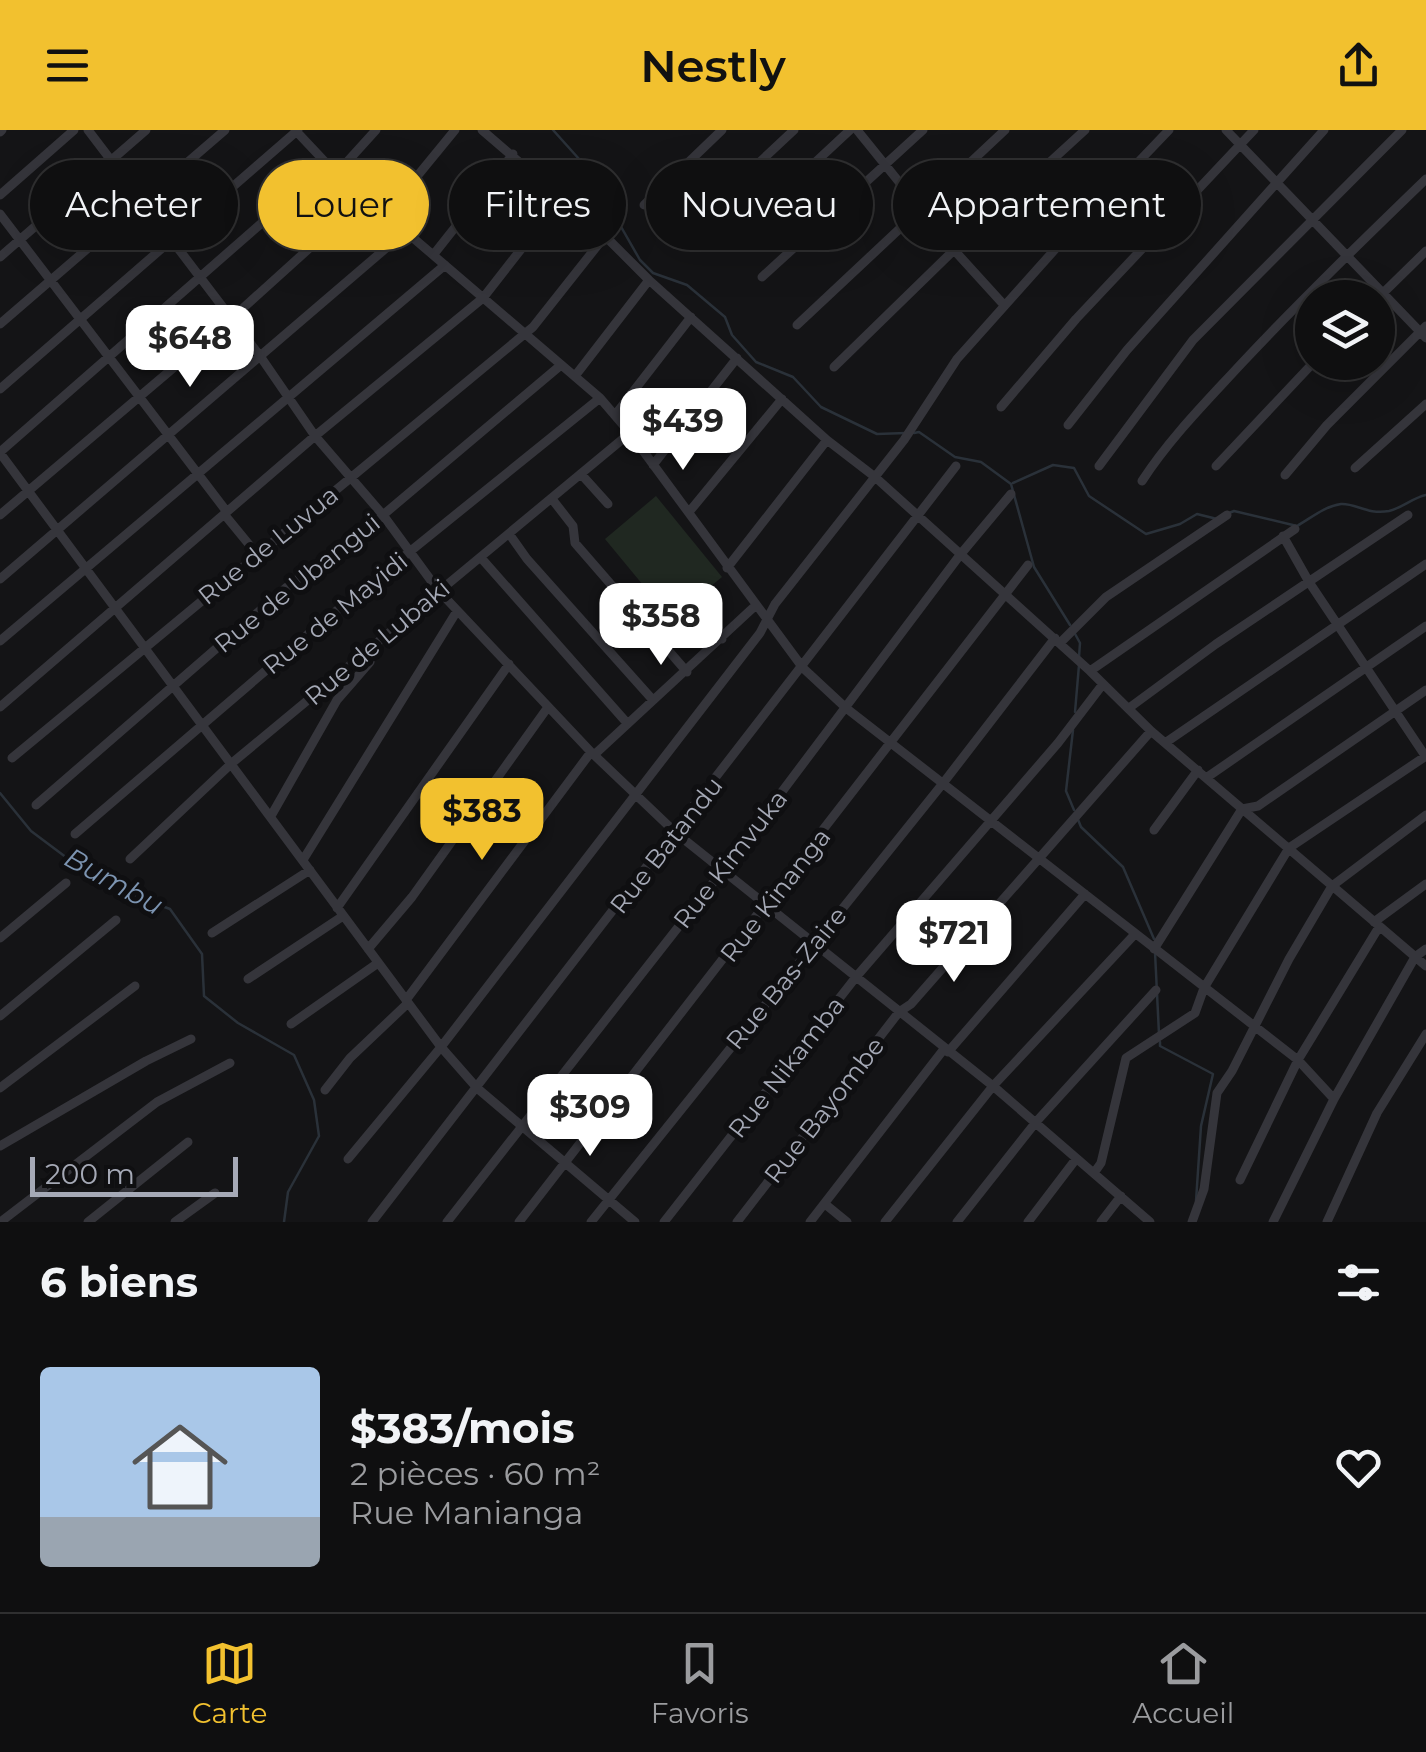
<!DOCTYPE html>
<html lang="fr">
<head>
<meta charset="utf-8">
<style>
  :root { --surface:#0f0f10; --page:#181819; --text:#f1f3f6; --muted:#9b9c9f; --line:#2f2f30; --accent:#f2c12f }
  body { margin:0; font-family:Montserrat,sans-serif; background:var(--page); color:var(--text); height:100vh; display:flex; flex-direction:column; font-size:38px; white-space:nowrap }
  * { box-sizing:border-box; margin:0 }
  p { font-size:32px; color:var(--muted) }
  .icon { flex:none; width:55px; height:55px; fill:none; stroke:currentColor; stroke-width:2; stroke-linecap:round; stroke-linejoin:round }
  .map { position:relative; height:1092px; overflow:hidden }
  .panel { display:flex; flex-direction:column; background:var(--surface); flex:1 }
  .panel>* { flex:none }
  .top-card { position:absolute; left:30px; top:30px; width:1368px; height:90px; display:flex; gap:20px }
  .buttons { position:absolute; left:1295px; top:150px; display:grid; gap:20px }
  .buttons a { display:grid; place-items:center; width:100px; height:100px; border-radius:50%; background:var(--surface); box-shadow:0 10px 40px #0002,0 0 0 2px var(--line); font-size:50px }
  .scale { position:absolute; left:30px; bottom:25px; width:208px; box-sizing:border-box; padding-left:10px; border:5px solid #a5a9b6; border-top:0; font-size:28px; line-height:35px; white-space:nowrap; color:#a5a9b6; -webkit-text-stroke:8px #0f0f11; paint-order:stroke }
  .price { position:absolute; translate:-50% -85px; padding:0 22px; border-radius:20px; background:#fff; color:#222; font-size:32px; line-height:65px; filter:drop-shadow(0 2px 5px #0008) }
  .price::after { content:''; position:absolute; left:50%; top:60px; width:30px; height:22px; margin-left:-15px; background:inherit; clip-path:polygon(0 0,100% 0,50% 100%) }
  .price.selected { background:var(--accent); color:#111 }
  ul { padding:0; list-style:none }
  li { display:flex; align-items:center; gap:30px; height:250px; padding:0 40px }
  li+li { border-top:2px solid var(--line) }
  li span { display:grid; place-items:center; flex:none; width:280px; height:200px; border-radius:10px; color:#555 }
  li>.icon { margin-inline-start:auto }
  span .icon { width:120px; height:120px; fill:#fffc; stroke-width:1 }
  li b { font-size:42px }
  h2 { display:flex; justify-content:space-between; align-items:center; height:120px; padding:0 40px; font-size:42px }
  .chip { padding:0 35px; border-radius:45px; background:var(--surface); box-shadow:0 10px 40px #0002,0 0 0 2px var(--line); font-size:35px; line-height:90px }
  .chip.selected { background:var(--accent); color:#111 }
  header { display:flex; justify-content:space-between; align-items:center; height:130px; padding:0 40px; background:var(--accent); color:#111; font-size:45px; font-weight:600 }
  .dock { display:flex; justify-content:space-around; align-items:center; height:140px; border-top:2px solid var(--line); background:var(--surface); font-size:28px; color:var(--muted) }
  .dock a { display:grid; justify-items:center; gap:5px }
  .dock .selected { color:var(--accent) }
  .map>svg:first-child { display:block }
  .green { fill:#202821 }
  .lines { fill:none; stroke-linecap:round; stroke-linejoin:round }
  .stream { stroke:#2a3139; stroke-width:2.5 }
  .minor { stroke:#35353b; stroke-width:9 }
  .labels { text-anchor:middle; dominant-baseline:central; stroke-width:10; stroke-linejoin:round; paint-order:stroke }
  .street-label { font-size:25px; fill:#a5a9b6; stroke:#0f0f11 }
  .water-label { font-size:28px; font-style:italic; fill:#7c94b1; stroke:#0f0f11 }
</style>
</head>
<body>
<header><svg class="icon" aria-label="menu" viewBox="0 0 24 24"><path d="M4 6h16M4 12h16M4 18h16"/></svg>Nestly<svg class="icon" aria-label="share" viewBox="0 0 24 24"><path d="M12 15V3M7 8l5-5 5 5M5 13v7h14v-7"/></svg></header>
<div class="map">
<svg width="1426" height="1092" viewBox="0 0 1426 1092">
  <rect width="100%" height="100%" fill="#141416"/>
  <path class="green" d="M656 366 722 447 671 489 605 409Z"/>
  <g class="lines">
    <path class="stream" d="M553 0 588 39 640 130 653 143 687 155 725 187 732 205 756 232 793 247 821 277 877 304 906 303
      M914 303 919 302 955 327 981 332 1011 354 1034 437 1070 495
      M1013 353 1053 335 1074 338 1089 366 1146 404 1180 394 1197 384 1217 389
      M1229 383 1234 381 1297 396C1311 388 1325 376 1341 374 1356 373 1367 385 1389 381 1402 378 1412 368 1426 365
      M1074 502 1080 513 1079 527
      M1075 582 1079 535
      M1073 600 1066 661 1074 680
      M0 663 31 701 79 737 121 761 170 779 202 824 204 866 238 893 294 925 314 970 319 1006 288 1062 284 1092
      M1077 687 1081 697 1123 737 1154 809
      M1155 822 1159 904
      M1160 912V916L1213 944 1201 996 1196 1071"/>
    <path class="minor" d="M88 0 260 226 315 306 383 385 438 460 591 622 676 703 993 956 1150 1092
      M295 0 328 35 600 268 630 303 803 538 846 578 1298 930 1334 969
      M482 0 605 106 649 150 827 310 875 347 1090 541 1151 601 1426 836
      M857 0 954 120 1004 175
      M1226 0 1426 208
      M0 2 2 0
      M337 43 376 0
      M0 65 74 0
      M644 75 722 0
      M387 83 455 0
      M0 84 227 382
      M687 100 794 0
      M736 106 850 0
      M434 124 513 24
      M0 127 146 0
      M762 147 923 0
      M1378 168 1426 121
      M0 194 225 0
      M797 195 1005 0
      M834 237 954 120 1085 0
      M575 246 649 150
      M0 259 298 0
      M1001 277 1076 189 1254 0
      M615 285 691 187
      M1068 295 1127 220 1324 0
      M0 322 328 35
      M0 323 441 917 477 958 635 1092
      M653 335 737 228
      M1099 336 1193 210 1402 0
      M1216 336 1314 232
      M1355 338 1426 274
      M581 344 608 374
      M1285 345 1327 295 1426 196
      M1142 351C1170 308 1206 272 1241 234 1301 170 1363 110 1426 49
      M552 369 573 396 575 413 687 542
      M689 382 782 269
      M224 384 256 423
      M0 385 231 189 366 67
      M510 405 527 429 652 569
      M1283 406 1309 452 1426 627
      M482 429 627 593
      M727 438 827 310
      M0 449 406 101
      M693 478 722 509
      M0 511 445 135
      M1060 513 1106 467 1227 385
      M1090 541 1295 399
      M0 577 315 306 483 168 561 68
      M1129 578 1216 514 1408 385
      M1165 613 1426 434
      M594 625 755 476
      M12 628 533 197 605 106
      M1206 648 1426 496
      M36 675 287 457 383 385 561 235
      M271 686 337 570 370 532 366 521
      M1154 700 1198 640
      M75 704 319 495 600 268
      M130 729 232 633 630 303
      M303 730 457 481
      M337 778 509 534
      M1374 792 1426 754
      M212 803 310 740
      M0 808 66 753
      M368 819 412 767 548 577
      M1154 819 1242 679 1258 676 1426 560
      M248 849 343 786
      M406 870 591 622
      M0 886 116 790
      M291 894 378 833
      M948 922 1085 764
      M0 958 135 856
      M325 960 350 928 408 873
      M0 1016 146 931 191 909
      M348 1029 441 917 760 503 775 474 904 310 957 229 1058 116 1169 0
      M1094 1043 1101 1033 1126 928 1195 883 1204 858 1289 718 1426 626
      M1240 1050 1298 930 1379 797
      M825 1074 847 1092
      M3 1090 157 972 230 933
      M88 1092 188 1012
      M175 1092 215 1063
      M372 1092 956 336
      M447 1092 723 740 960 425 1011 364
      M519 1092 1028 435
      M591 1092 944 652 1055 508
      M664 1092 856 847 1058 613 1103 554
      M737 1092 899 882 911 874 1151 601
      M810 1092 944 919
      M885 1092 993 956 1135 804
      M957 1092 1036 992 1156 860
      M1028 1092 1076 1029
      M1101 1092 1121 1066
      M1192 1092 1204 1059 1217 963 1232 941 1289 829 1332 756 1426 685
      M1273 1092 1334 969 1415 827 1426 819
      M1327 1092 1377 983 1426 904"/>
  </g>
  <g class="labels">
    <g class="street-label">
      <text transform="translate(268 415) rotate(-39)">Rue de Luvua</text>
      <text transform="translate(297 453) rotate(-39)">Rue de Ubangui</text>
      <text transform="translate(335 483) rotate(-39)">Rue de Mayidi</text>
      <text transform="translate(377 512) rotate(-40)">Rue de Lubaki</text>
      <text transform="translate(666 715) rotate(-52)">Rue Batandu</text>
      <text transform="translate(730 729) rotate(-52)">Rue Kimvuka</text>
      <text transform="translate(775 765) rotate(-52)">Rue Kinanga</text>
      <text transform="translate(786 848) rotate(-51)">Rue Bas-Zaire</text>
      <text transform="translate(786 937) rotate(-52)">Rue Nikamba</text>
      <text transform="translate(824 980) rotate(-52)">Rue Bayombe</text>
    </g>
    <g class="water-label">
      <text transform="translate(114 751) rotate(29)">Bumbu</text>
    </g>
  </g>
</svg>
<div class="buttons">
<a><svg class="icon" aria-label="layers" viewBox="0 0 24 24"><path d="M12 4l9 5-9 5-9-5zM3 14l9 5 9-5"/></svg></a>
</div>
<div class="scale">200 m</div>
<b class="price" style="left:190px;top:260px">$648</b>
<b class="price" style="left:683px;top:343px">$439</b>
<b class="price" style="left:661px;top:538px">$358</b>
<b class="price selected" style="left:482px;top:733px">$383</b>
<b class="price" style="left:954px;top:855px">$721</b>
<b class="price" style="left:590px;top:1029px">$309</b>
<div class="top-card">
<a class="chip">Acheter</a>
<a class="chip selected">Louer</a>
<a class="chip">Filtres</a>
<a class="chip">Nouveau</a>
<a class="chip">Appartement</a>
</div>
</div>
<section class="panel">
<h2>6 biens<svg class="icon" aria-label="filters" viewBox="0 0 24 24"><path d="M4 7h16M4 17h16"/><circle cx="9" cy="7" r="2"/><circle cx="15" cy="17" r="2"/></svg></h2>
<ul>
<li><span style="background:linear-gradient(#a9c7e8 75%,#9aa5b1 0)"><svg class="icon" aria-label="home" viewBox="0 0 24 24"><path d="M3 11l9-7 9 7M6 9v11h12V9"/></svg></span><div><b>$383/mois</b><p>2 pièces · 60 m²</p><p>Rue Manianga</p></div><svg class="icon" aria-label="heart" viewBox="0 0 24 24"><path d="M12 20l-8-8c-3-5 5-10 8-4 3-6 11-1 8 4z"/></svg></li>
</ul>
</section>
<nav class="dock">
<a class="selected"><svg class="icon" aria-label="map" viewBox="0 0 24 24"><path d="M3 6l6-2 6 2 6-2v14l-6 2-6-2-6 2zM9 4v14M15 6v14"/></svg>Carte</a>
<a><svg class="icon" aria-label="saved" viewBox="0 0 24 24"><path d="M7 4h10v16l-5-4-5 4z"/></svg>Favoris</a>
<a><svg class="icon" aria-label="home" viewBox="0 0 24 24"><path d="M3 11l9-7 9 7M6 9v11h12V9"/></svg>Accueil</a>
</nav>
</body>
</html>
